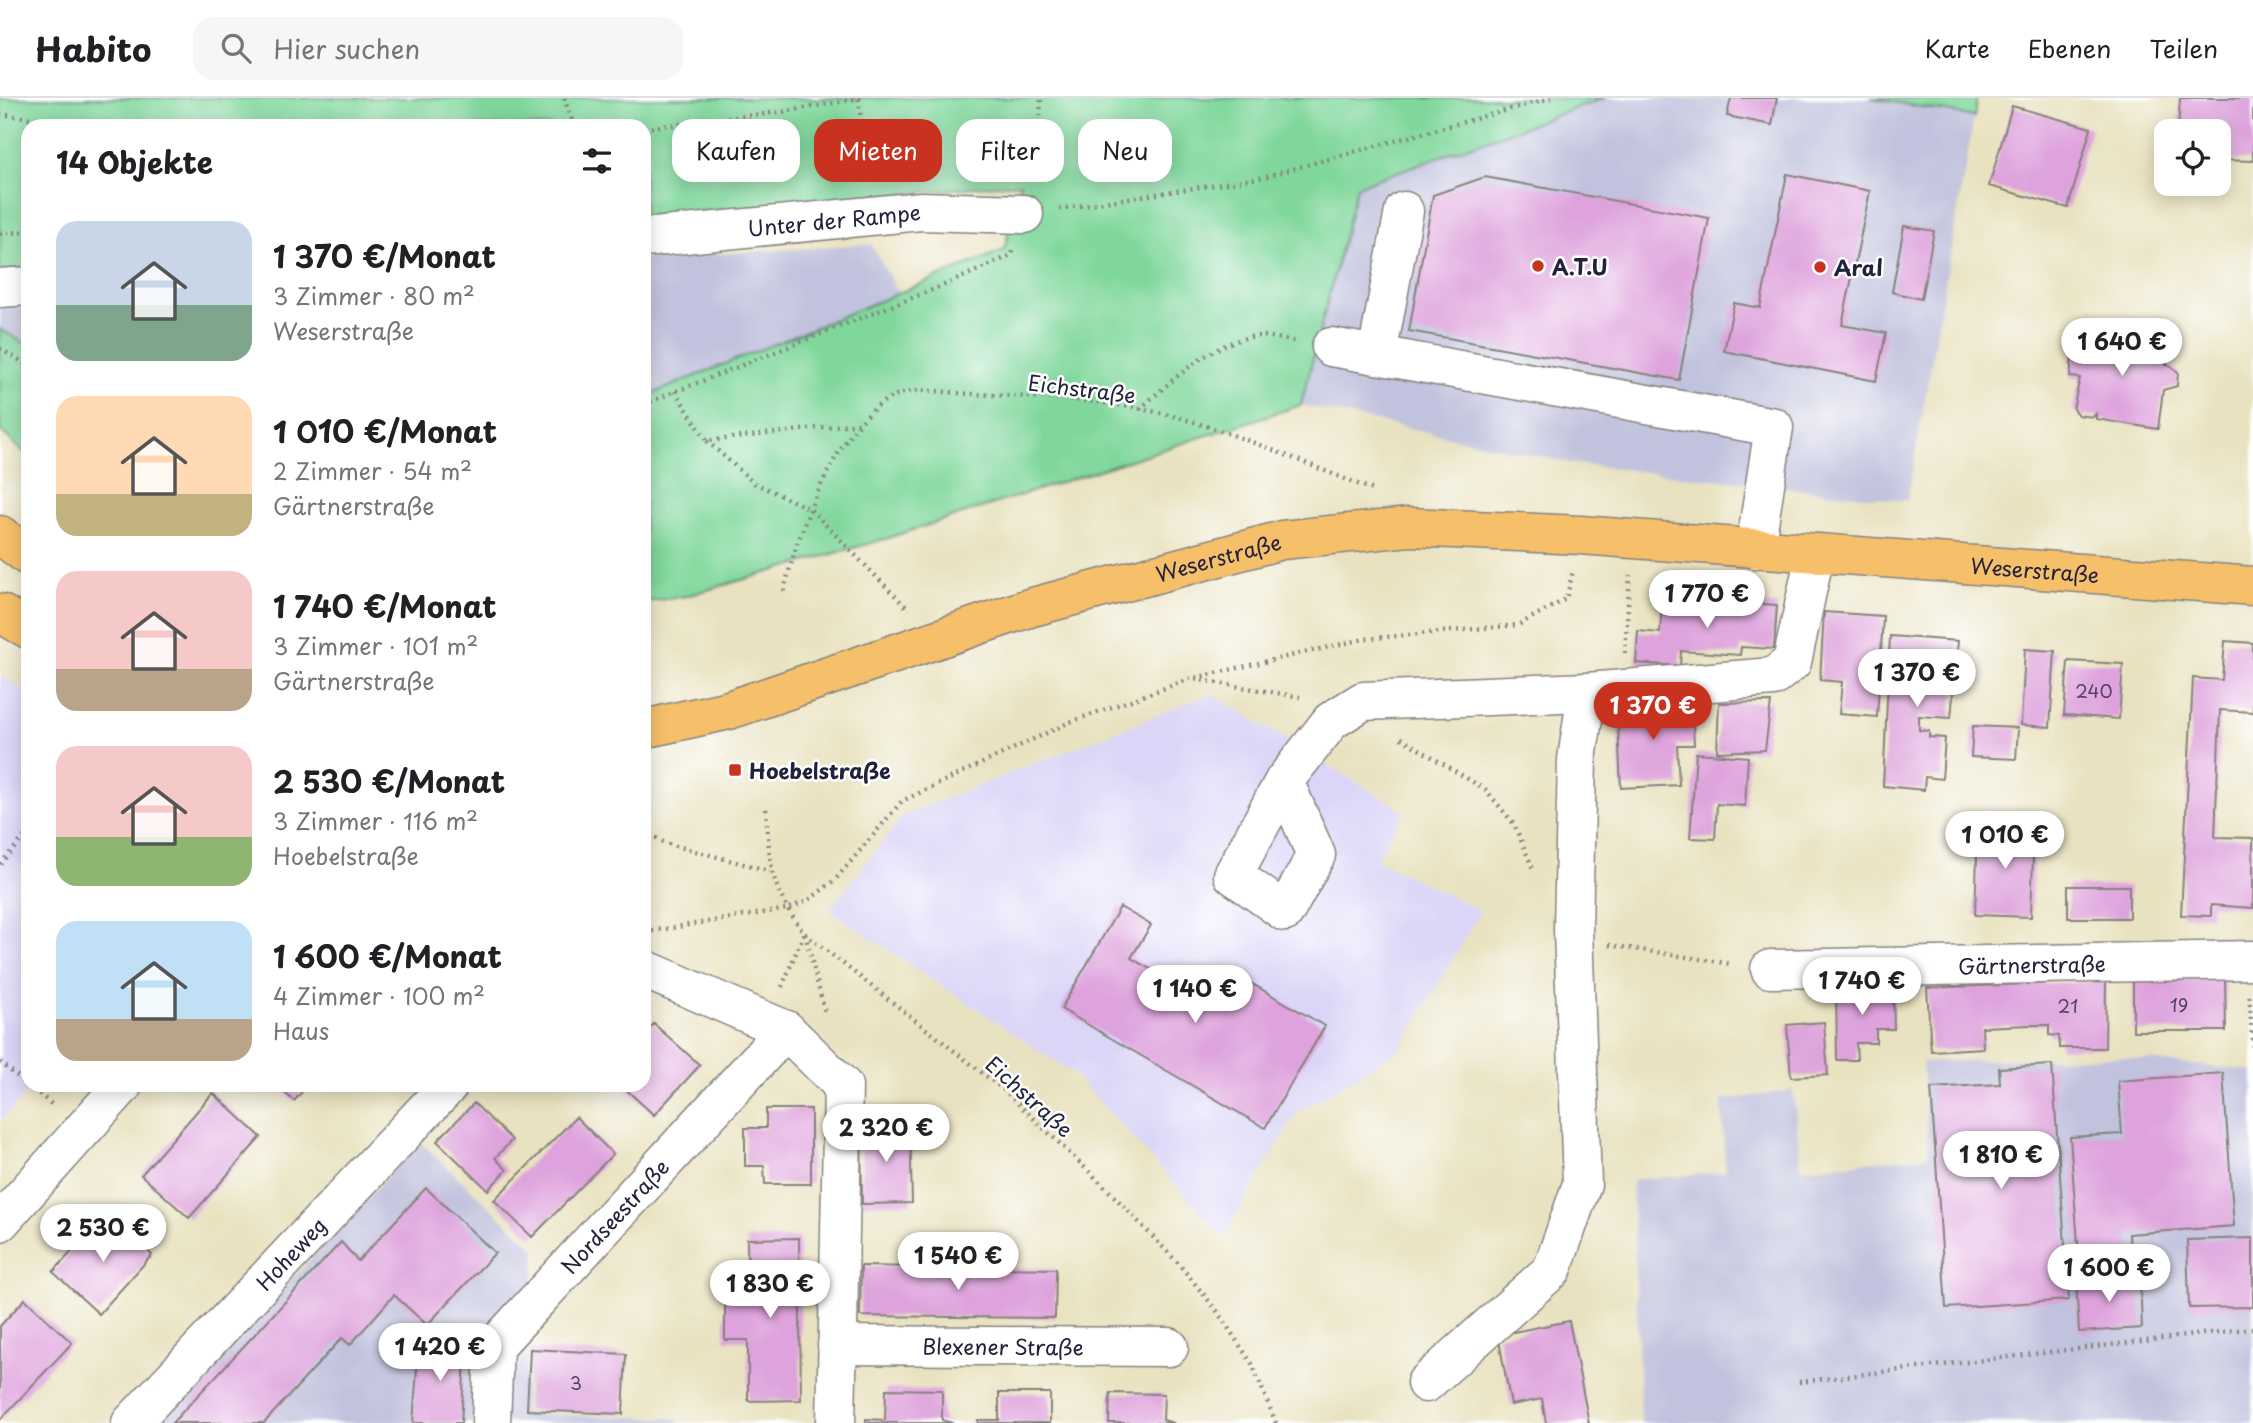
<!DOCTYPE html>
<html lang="de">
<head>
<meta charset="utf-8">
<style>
  :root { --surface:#fff; --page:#f6f6f6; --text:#202124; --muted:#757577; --line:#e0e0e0; --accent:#c8321e }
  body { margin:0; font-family:"Playpen Sans",sans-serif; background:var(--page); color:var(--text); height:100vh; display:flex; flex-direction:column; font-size:26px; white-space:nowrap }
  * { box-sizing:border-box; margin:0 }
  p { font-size:23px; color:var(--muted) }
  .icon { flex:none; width:38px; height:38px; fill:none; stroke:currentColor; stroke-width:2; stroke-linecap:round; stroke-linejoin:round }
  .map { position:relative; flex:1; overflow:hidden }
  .drawer { position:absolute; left:21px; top:21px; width:630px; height:973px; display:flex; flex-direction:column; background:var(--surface); border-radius:21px; box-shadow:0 4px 18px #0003 }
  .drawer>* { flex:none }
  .banner { position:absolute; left:672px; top:21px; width:665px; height:63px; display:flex; gap:14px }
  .buttons { position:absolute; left:2154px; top:21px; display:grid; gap:14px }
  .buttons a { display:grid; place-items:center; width:77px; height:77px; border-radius:14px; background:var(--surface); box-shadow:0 4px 18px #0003; font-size:35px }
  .price { position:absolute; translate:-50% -60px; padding:0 16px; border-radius:24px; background:#fff; color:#222; font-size:23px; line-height:46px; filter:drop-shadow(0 2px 4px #0008) }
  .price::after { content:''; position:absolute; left:50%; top:42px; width:21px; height:16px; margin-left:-10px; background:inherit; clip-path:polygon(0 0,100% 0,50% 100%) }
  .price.on { background:var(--accent); color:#fff }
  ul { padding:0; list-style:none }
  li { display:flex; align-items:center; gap:21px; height:175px; padding:0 35px }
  li span { display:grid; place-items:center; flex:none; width:196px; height:140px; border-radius:21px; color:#555 }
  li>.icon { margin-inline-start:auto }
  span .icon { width:84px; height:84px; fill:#fffc; stroke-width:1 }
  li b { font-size:30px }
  h2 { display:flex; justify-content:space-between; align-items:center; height:84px; padding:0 35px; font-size:30px }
  .tag { padding:0 24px; border-radius:21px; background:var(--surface); box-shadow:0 4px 18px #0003; font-size:24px; line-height:63px }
  .tag.on { background:var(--accent); color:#fff }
  header { display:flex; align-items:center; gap:42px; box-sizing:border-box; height:98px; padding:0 35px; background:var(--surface); border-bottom:2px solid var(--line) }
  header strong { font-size:33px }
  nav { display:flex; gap:38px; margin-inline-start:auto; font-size:24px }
  .search { width:490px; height:63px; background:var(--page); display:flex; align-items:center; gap:18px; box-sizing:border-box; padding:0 24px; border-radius:21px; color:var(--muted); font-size:26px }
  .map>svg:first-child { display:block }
  .built { fill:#dbd6f7 }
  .industrial { fill:#c1c2dd }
  .green { fill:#7fd79b; stroke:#507c6b; stroke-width:2 }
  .building { fill:#dea2dc }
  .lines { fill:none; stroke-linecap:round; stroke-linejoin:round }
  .minor-casing { stroke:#86827e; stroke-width:41 }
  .major-casing { stroke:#86827e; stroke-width:41 }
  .path { stroke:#86827e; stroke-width:4.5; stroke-dasharray:2 5; stroke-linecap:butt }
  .minor { stroke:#fff; stroke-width:38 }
  .major { stroke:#f6c06b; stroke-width:38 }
  .poi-dot { fill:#c8321e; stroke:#fff; stroke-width:2.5 }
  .labels { text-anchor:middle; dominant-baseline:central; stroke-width:5; stroke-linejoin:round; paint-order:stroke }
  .number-label { font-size:18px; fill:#514263 }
  .street-label { font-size:21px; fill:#22223b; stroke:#fff }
  .poi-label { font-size:21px; font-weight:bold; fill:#22223b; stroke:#fff; text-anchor:start }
</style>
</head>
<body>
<header>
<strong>Habito</strong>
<div class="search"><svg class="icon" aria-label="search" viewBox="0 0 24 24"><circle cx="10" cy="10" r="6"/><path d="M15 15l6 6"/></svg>Hier suchen</div>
<nav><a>Karte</a><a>Ebenen</a><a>Teilen</a></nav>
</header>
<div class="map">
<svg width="2253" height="1325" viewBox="0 0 2253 1325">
  <rect width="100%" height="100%" fill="#fff"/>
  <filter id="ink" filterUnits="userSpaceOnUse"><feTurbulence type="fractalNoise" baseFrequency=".0143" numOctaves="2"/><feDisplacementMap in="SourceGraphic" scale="14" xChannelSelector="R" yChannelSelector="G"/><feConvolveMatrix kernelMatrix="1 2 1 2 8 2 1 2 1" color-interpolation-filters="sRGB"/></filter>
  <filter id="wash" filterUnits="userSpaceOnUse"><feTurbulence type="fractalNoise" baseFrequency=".00686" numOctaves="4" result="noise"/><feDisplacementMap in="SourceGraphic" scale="28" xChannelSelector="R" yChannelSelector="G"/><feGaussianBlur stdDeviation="1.57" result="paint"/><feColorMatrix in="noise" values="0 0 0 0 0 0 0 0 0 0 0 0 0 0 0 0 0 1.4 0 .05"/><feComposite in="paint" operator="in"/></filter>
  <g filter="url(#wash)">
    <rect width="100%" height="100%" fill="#e9e2c0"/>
    <path class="built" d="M0 577 28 594V987H33L0 1025Z
      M1211 596 1404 713 1376 762 1481 813 1401 950 1297 1015 1223 1139 1074 976 829 812 904 717Z"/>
    <path class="industrial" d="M1605 0H1871L1974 19 1907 403 1575 366 1301 307 1357 88Z
      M871 146 899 196 644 299V161Z
      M28 201V247L0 231V203Z
      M2119 959 2253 973V1325H1641L1632 1082 1725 1074 1722 1003 1793 992 1801 1070 1929 1058 1922 964Z
      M420 1044 536 1152 523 1316 679 1321 678 1325H157Z"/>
    <path class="green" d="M0 0H1605L1357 88 1301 307 888 440 686 498 644 504V299L1004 152 1020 85 644 119V28H28V173L0 172Z
      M1871 0H1977L1974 19Z
      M0 231 28 247V358L0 332Z"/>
    <g id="blocks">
      <path class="building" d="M1731 0H1777L1772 27 1727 18Z
        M2180 0H2253V63L2219 62V33H2178Z
        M2012 8 2091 30 2068 110 1989 88Z
        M1787 76 1870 93 1842 227 1886 235 1876 283 1724 253 1734 205 1760 210Z
        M1485 79 1709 120 1679 282 1409 233 1433 97Z
        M1904 128 1934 133 1921 201 1892 194Z
        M2128 235 2169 239 2166 267 2171 268 2178 275 2177 288 2163 292 2158 331 2096 321V316L2093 319 2078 317 2073 311 2080 280 2070 279 2074 238 2127 243Z
        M1684 501 1777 507 1774 551 1741 549 1740 557 1681 553 1680 568 1636 565 1638 533 1660 535 1662 505 1684 506Z
        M1824 514 1883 518 1877 619 1839 616 1842 584 1820 582Z
        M1890 538 1958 543 1951 620 1919 618V632L1929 633V639L1945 640 1942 681 1925 679 1924 692 1883 688Z
        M2225 543 2253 545V614L2220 612 2215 739 2253 740V810L2211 807V818L2181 817 2193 580 2222 582Z
        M2025 551 2055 553 2050 629 2021 627Z
        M2068 563 2123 566 2119 621 2064 617Z
        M1692 602 1694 647H1677L1679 687 1621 690 1617 606Z
        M1771 604 1765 652 1717 654 1719 605Z
        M1973 628 2018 630 2016 661 1971 659Z
        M1696 655 1748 659 1745 708 1717 706 1715 741 1690 740Z
        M1978 728 2034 730 2031 819 1975 817Z
        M2068 788H2129V820H2068Z
        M1120 809 1151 827 1131 860 1189 893 1195 882 1216 894 1228 872 1325 928 1265 1030 1061 911Z
        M2133 880H2225L2226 933H2133Z
        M2106 883 2105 950H2060L2059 938 2049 937V927H2030L1982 929 1983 950 1931 953 1927 890Z
        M1893 888 1894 931H1876V945H1856L1857 962H1837L1836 889Z
        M1824 924 1828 977 1791 979 1787 927Z
        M654 926 700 967 654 1017 621 987H644V937Z
        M2052 967 2069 1202 1946 1210 1931 990 2000 986 1999 970Z
        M2223 975 2234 1128 2129 1136 2131 1169 2080 1173 2070 1039 2122 1036 2118 983Z
        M276 987H308L294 1003Z
        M213 995 261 1039 189 1120 141 1077Z
        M474 1005 512 1042 495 1060 507 1072 488 1092 437 1043Z
        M766 1011H811V1086H765L764 1068H745V1030H766Z
        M576 1019 613 1056 532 1139 494 1102Z
        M861 1026H910L912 1105 862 1106Z
        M426 1090 495 1155 427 1227 394 1197 350 1247 342 1240 264 1325H172L341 1144 358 1163Z
        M107 1115 152 1157 99 1216 53 1174Z
        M799 1140 801 1302 748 1303V1242H725V1201L748 1200 747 1141Z
        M2253 1140V1209L2189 1210 2187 1142Z
        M861 1168 1056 1171 1055 1220 860 1218Z
        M2140 1178 2142 1230 2079 1234 2076 1182Z
        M25 1201 72 1245 0 1322V1228Z
        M1569 1223 1589 1325H1546L1542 1301 1511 1307 1498 1237Z
        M419 1244 466 1245 461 1325H413Z
        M530 1251 626 1256 623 1316 527 1312Z
        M886 1291 942 1292V1322L953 1325H866V1321L885 1322Z
        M999 1295H1050V1325H978V1322H999Z
        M1110 1295 1164 1296 1163 1322 1174 1325H1109Z"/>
    </g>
  </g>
  <g filter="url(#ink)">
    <use href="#blocks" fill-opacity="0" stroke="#86827e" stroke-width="2"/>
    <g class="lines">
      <g class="minor-casing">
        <g id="minor">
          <path d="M1404 113 1377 257 1774 329 1755 451"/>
          <path id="s1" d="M644 140 921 113 1024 116"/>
          <path d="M0 190 28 188"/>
          <path d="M1331 249 1377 257"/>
          <path d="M1284 683 1316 757 1285 814 1233 777 1284 683 1331 623 1363 603 1587 594 1773 579 1792 564 1815 456"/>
          <path d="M644 871 786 932 843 988 836 1325"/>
          <path id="s2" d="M1770 871 2253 862"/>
          <path d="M0 1124 123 987"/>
          <path id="s3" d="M837 1247 1169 1249"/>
          <path d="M1426 1285 1552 1172 1582 1086 1573 831 1577 661 1587 594"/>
          <path id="s4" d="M131 1325 449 987"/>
          <path id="s5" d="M491 1325 494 1249 786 932"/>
        </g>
      </g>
      <g class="major-casing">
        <g id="major">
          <path d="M0 437 28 458"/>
          <path d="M0 515 28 531"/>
          <path id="s6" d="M644 631 729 612 1029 510 1282 442 1409 429 1581 437 2253 488"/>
        </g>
      </g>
      <path class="path" d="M564 0 574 28
        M858 1 870 82
        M0 16 87 28
        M644 30 789 13 861 0
        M1037 81 1041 0
        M1059 111 1259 80 1551 0
        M0 136 28 133
        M0 251 28 267
        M675 293 707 343 860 325
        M644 306 947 186 1012 157 1013 153
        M1140 311C1170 284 1217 239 1261 238 1271 238 1283 242 1294 243
        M707 343 754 385 810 411 909 512
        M784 493C797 436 835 332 888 301 911 287 946 295 972 296 1043 300 1118 301 1187 322 1251 341 1313 369 1376 393
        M1625 555 1630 477
        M1195 581 1300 599
        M1401 640 1486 692 1514 726 1534 773
        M766 711C770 768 769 787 804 835L1004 992 1109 1093 1179 1166 1217 1213 1252 1266 1276 1325
        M644 732 665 745 770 773
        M0 766 28 735
        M652 833 787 811 809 802 835 782 902 703 1070 624 1190 581 1364 541 1518 527 1566 501 1573 473
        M805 836 825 915
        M1609 847 1732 866
        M782 889 804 835
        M2249 898 2253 949
        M0 964 28 987
        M28 987 55 1009
        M1799 1284 2253 1230"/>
      <use href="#minor" class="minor"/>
      <use href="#major" class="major"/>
    </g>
  </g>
  <g class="poi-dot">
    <circle cx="1538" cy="168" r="7"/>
    <circle cx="1820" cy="169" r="7"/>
    <rect x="728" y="665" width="14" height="14" rx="3.5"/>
  </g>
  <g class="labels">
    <g class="number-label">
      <text x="2094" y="592">240</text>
      <text x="2179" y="906">19</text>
      <text x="2068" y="907">21</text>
      <text x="576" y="1284">3</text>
    </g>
    <g class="street-label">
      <text stroke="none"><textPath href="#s1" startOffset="191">Unter der Rampe</textPath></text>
      <text transform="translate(1082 290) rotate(7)">Eichstraße</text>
      <text stroke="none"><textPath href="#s6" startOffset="600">Weserstraße</textPath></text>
      <text stroke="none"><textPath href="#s6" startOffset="1421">Weserstraße</textPath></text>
      <text stroke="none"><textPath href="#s2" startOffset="262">Gärtnerstraße</textPath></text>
      <text transform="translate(1030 998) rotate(42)">Eichstraße</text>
      <text stroke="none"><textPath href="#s5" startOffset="254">Nordseestraße</textPath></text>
      <text stroke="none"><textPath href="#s4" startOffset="233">Hoheweg</textPath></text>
      <text stroke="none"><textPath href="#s3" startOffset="166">Blexener Straße</textPath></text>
    </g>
    <g class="poi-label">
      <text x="1552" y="168">A.T.U</text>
      <text x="1834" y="169">Aral</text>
      <text x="749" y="672">Hoebelstraße</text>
    </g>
  </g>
</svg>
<div class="buttons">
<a><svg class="icon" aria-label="locate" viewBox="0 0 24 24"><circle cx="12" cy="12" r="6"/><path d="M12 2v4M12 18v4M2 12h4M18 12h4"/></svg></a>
</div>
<b class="price" style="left:2122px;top:280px">1 640 €</b>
<b class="price" style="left:1707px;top:532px">1 770 €</b>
<b class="price" style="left:1917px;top:611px">1 370 €</b>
<b class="price on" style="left:1653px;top:644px">1 370 €</b>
<b class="price" style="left:2005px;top:773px">1 010 €</b>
<b class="price" style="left:1862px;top:919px">1 740 €</b>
<b class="price" style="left:1195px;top:927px">1 140 €</b>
<b class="price" style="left:886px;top:1066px">2 320 €</b>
<b class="price" style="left:2001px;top:1093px">1 810 €</b>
<b class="price" style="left:103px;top:1166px">2 530 €</b>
<b class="price" style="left:958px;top:1194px">1 540 €</b>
<b class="price" style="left:2109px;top:1206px">1 600 €</b>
<b class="price" style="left:770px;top:1222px">1 830 €</b>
<b class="price" style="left:440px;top:1285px">1 420 €</b>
<div class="banner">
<a class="tag">Kaufen</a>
<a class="tag on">Mieten</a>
<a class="tag">Filter</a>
<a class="tag">Neu</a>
</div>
<section class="drawer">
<h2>14 Objekte<svg class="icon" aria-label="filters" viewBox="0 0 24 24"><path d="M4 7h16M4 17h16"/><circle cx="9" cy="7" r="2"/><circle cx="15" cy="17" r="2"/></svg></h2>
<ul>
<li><span style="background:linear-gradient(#c9d6e8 60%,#7fa58c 0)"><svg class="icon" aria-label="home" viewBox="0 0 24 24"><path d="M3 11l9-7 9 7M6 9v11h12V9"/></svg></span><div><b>1 370 €/Monat</b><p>3 Zimmer · 80 m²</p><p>Weserstraße</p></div></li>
<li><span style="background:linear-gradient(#ffd9b3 70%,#c2b280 0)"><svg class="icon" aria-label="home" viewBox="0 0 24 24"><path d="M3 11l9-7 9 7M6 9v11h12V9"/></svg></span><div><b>1 010 €/Monat</b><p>2 Zimmer · 54 m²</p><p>Gärtnerstraße</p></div></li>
<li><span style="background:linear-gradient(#f6c9c9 70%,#b9a48a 0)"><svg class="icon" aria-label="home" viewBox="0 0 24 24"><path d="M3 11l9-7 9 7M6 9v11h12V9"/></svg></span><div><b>1 740 €/Monat</b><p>3 Zimmer · 101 m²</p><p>Gärtnerstraße</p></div></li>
<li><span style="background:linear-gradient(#f6c9c9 65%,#8fb573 0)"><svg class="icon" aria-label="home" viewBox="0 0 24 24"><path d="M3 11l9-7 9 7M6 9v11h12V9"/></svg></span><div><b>2 530 €/Monat</b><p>3 Zimmer · 116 m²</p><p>Hoebelstraße</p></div></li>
<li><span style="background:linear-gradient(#bfe0f5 70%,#b9a48a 0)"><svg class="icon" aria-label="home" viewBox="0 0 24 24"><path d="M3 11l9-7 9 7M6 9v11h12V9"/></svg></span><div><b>1 600 €/Monat</b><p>4 Zimmer · 100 m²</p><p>Haus</p></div></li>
</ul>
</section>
</div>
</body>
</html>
